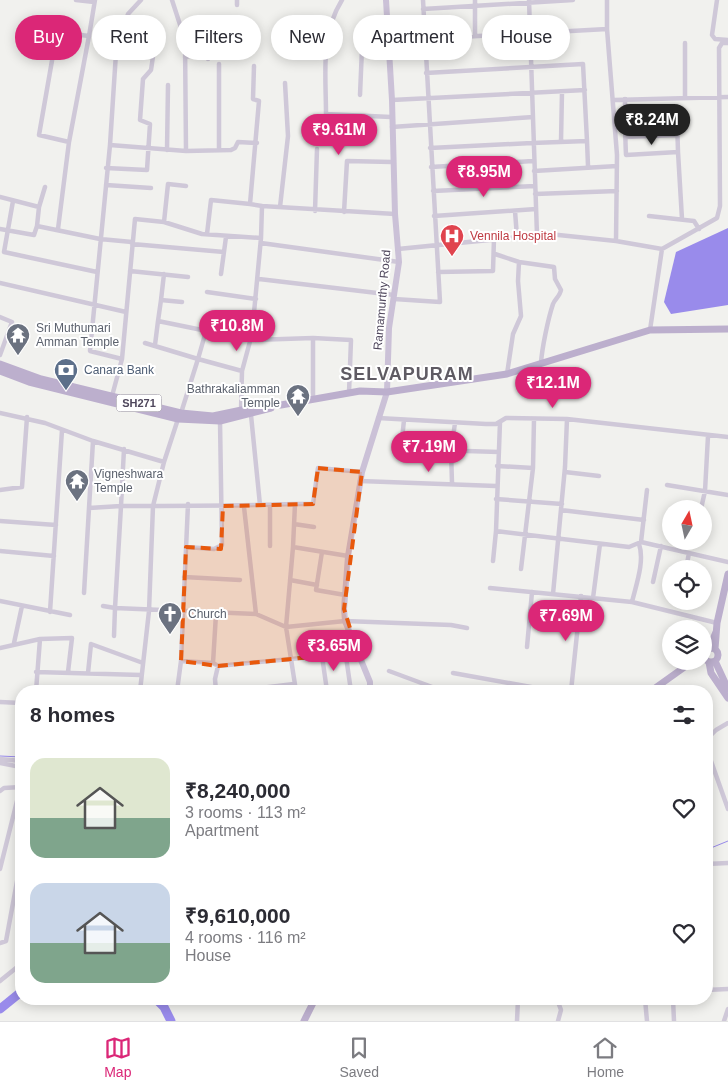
<!DOCTYPE html>
<html lang="en">
<head>
<meta charset="utf-8">
<style>
  :root { --surface:#fff; --page:#f2f2f3; --text:#2b2b33; --muted:#7c7c81; --line:#e1e1e2; --accent:#db2777 }
  body { margin:0; font-family:Arial,sans-serif; background:var(--page); color:var(--text); height:100vh; display:flex; flex-direction:column; font-size:19px; white-space:nowrap }
  * { box-sizing:border-box; margin:0 }
  p { font-size:16px; color:var(--muted) }
  .icon { flex:none; width:28px; height:28px; fill:none; stroke:currentColor; stroke-width:2; stroke-linecap:round; stroke-linejoin:round }
  .map { position:relative; flex:1; overflow:hidden }
  .sheet { position:absolute; left:15px; top:685px; width:698px; height:320px; display:flex; flex-direction:column; background:var(--surface); border-radius:20px; box-shadow:0 2px 12px #0003 }
  .sheet>* { flex:none }
  .banner { position:absolute; left:15px; top:15px; width:699px; height:45px; display:flex; gap:10px }
  .needle { width:32px; rotate:9deg }
  .controls { position:absolute; left:662px; top:500px; display:grid; gap:10px }
  .controls a { display:grid; place-items:center; width:50px; height:50px; border-radius:50%; background:var(--surface); box-shadow:0 2px 12px #0003; font-size:25px }
  .price { position:absolute; translate:-50% -42px; padding:0 11px; border-radius:18px; background:var(--accent); color:#fff; font-size:16px; line-height:32px; filter:drop-shadow(0 1px 2px #0008) }
  .price::after { content:''; position:absolute; left:50%; top:30px; width:15px; height:11px; margin-left:-8px; background:inherit; clip-path:polygon(0 0,100% 0,50% 100%) }
  .price.current { background:#222; color:#fff }
  ul { padding:0; list-style:none }
  li { display:flex; align-items:center; gap:15px; height:125px; padding:0 15px }
  li span { display:grid; place-items:center; flex:none; width:140px; height:100px; border-radius:15px; color:#555 }
  li>.icon { margin-inline-start:auto }
  span .icon { width:60px; height:60px; fill:#fffc; stroke-width:1 }
  li b { font-size:21px }
  h2 { display:flex; justify-content:space-between; align-items:center; height:60px; padding:0 15px; font-size:21px }
  .chip { padding:0 18px; border-radius:22px; background:var(--surface); box-shadow:0 2px 12px #0003; font-size:18px; line-height:45px }
  .chip.current { background:var(--accent); color:#fff }
  .tabs { display:flex; justify-content:space-around; align-items:center; height:70px; border-top:1px solid var(--line); background:var(--surface); font-size:14px; color:var(--muted) }
  .tabs a { display:grid; justify-items:center; gap:2px }
  .tabs .current { color:var(--accent) }
  .map>svg:first-child { display:block }
  .water { fill:#998beb }
  .lines { fill:none; stroke-linecap:round; stroke-linejoin:round }
  .stream { stroke:#998beb; stroke-width:1 }
  .river { stroke:#998beb; stroke-width:9 }
  .street { stroke:#cfc8d8; stroke-width:4.5 }
  .secondary { stroke:#cbc1d7; stroke-width:6 }
  .primary { stroke:#bcafcd; stroke-width:7 }
  .marked { fill:#e8590c; fill-opacity:0.2; stroke:#e8590c; stroke-width:4; stroke-dasharray:10 6; stroke-linejoin:round }
  .labels { text-anchor:middle; dominant-baseline:central; stroke-width:4; stroke-linejoin:round; paint-order:stroke }
  .shield { fill:#fff; stroke:#847e8d; stroke-width:1 }
  .shield-label { font-size:11px; font-weight:bold; fill:#4f475c }
  .health-label { font-size:12px; fill:#be3a42; stroke:#fff; text-anchor:start }
  .street-label { font-size:12px; fill:#4f475c; stroke:#fff }
  .worship-label { font-size:12px; fill:#5b616d; stroke:#fff; text-anchor:start }
  .service-label { font-size:12px; fill:#4e5e75; stroke:#fff; text-anchor:start }
  .district-label { font-size:18px; font-weight:bold; letter-spacing:1px; fill:#5f5b63; stroke:#fff }
</style>
</head>
<body>
<div class="map">
<svg width="728" height="1021" viewBox="0 0 728 1021">
  <rect width="100%" height="100%" fill="#f1f1ee"/>
  <path class="water" d="M728 228V305L671 314 664 302 676 252Z"/>
  <g class="lines">
    <path class="stream" d="M0 756 21 757
      M706 850 728 841"/>
    <path class="river" d="M156 999 164 1007 171 1021
      M0 1009 21 992"/>
    <path class="street" d="M76 0 94 2
      M172 0 185 40 186 151
      M342 0C320 35 326 74 326 114L391 117
      M529 0 537 235
      M717 0 712 35 715 39 728 40
      M237 5V0
      M423 9 573 0
      M607 29V0
      M475 35V0
      M89 36 95 0
      M185 39 208 53V59
      M388 41 607 29 617 155 616 241
      M185 57 208 53
      M254 66 253 99 259 101 250 204 262 206
      M426 73 583 64 587 141 532 143
      M360 95 362 48 369 21 387 20
      M685 97V43
      M625 99C625 118 625 136 626 155L678 152 677 118 625 123
      M392 100 585 90
      M614 100 728 97
      M392 127 533 117
      M625 137 677 135
      M561 141 562 92
      M587 141 588 166
      M110 145 186 151 231 150 235 148 238 142 257 143
      M430 148 532 143
      M167 150 168 85
      M219 150V64
      M678 152 682 219
      M431 167 533 161
      M106 168 147 170 150 124 140 120 143 79 151 70 155 43
      M534 171 617 166
      M106 185 151 188
      M433 191 535 186
      M535 194 617 191
      M0 197 39 207 37 226 100 239 132 242
      M13 201 4 252 97 272
      M39 207 45 187
      M280 207 288 136 285 83
      M315 211 317 149
      M515 211 517 237
      M344 212 347 161 392 162
      M434 216 536 209
      M649 216 694 221 699 229
      M164 222 168 184 186 186
      M0 229 34 235 37 226
      M58 229 69 142 39 135 57 32 89 36 69 142
      M207 234 211 200 250 204
      M261 243 399 262
      M132 244 224 252
      M398 249 549 234 616 241 662 249 650 330
      M662 249 717 218 720 206 719 48 722 43H728
      M495 254 519 262 554 267 555 279 561 290C560 296 555 299 553 304 548 319 542 348 541 363
      M130 271 188 277
      M438 272 493 271 494 238
      M164 274 161 300 182 302
      M221 274 226 237
      M259 279 394 295
      M0 283 126 312
      M207 292 256 299
      M394 299 440 302 423 0
      M0 317 12 322 0 355
      M158 321 161 300
      M313 338V399
      M145 343 198 359 206 331
      M155 345 158 321 251 340 313 338 351 340 349 393
      M122 359 90 351 110 145 116 53 128 14 141 0
      M507 374 513 334 521 316 518 281 519 262
      M112 396 122 359 135 219 164 222 202 234 261 238 262 206 395 214
      M241 411 242 371
      M0 413 45 423 93 441 89 508 121 506 115 608 256 614 286 627 345 621 451 625 467 628
      M181 413 198 359 242 371 252 334 261 238
      M251 415 260 505
      M378 418 486 424H496L506 418 567 419 728 437
      M404 420 401 449 499 452
      M500 422 496 531 629 547 641 542 728 562
      M93 441 164 462 178 419
      M124 449 121 506C179 506 237 506 295 504L293 547 348 556
      M497 466 533 468
      M565 472 599 476
      M360 481 496 486
      M452 483 451 451 455 423
      M667 485 728 495
      M0 490 22 487 27 417
      M496 499 562 504
      M295 504H313L318 468 362 472
      M244 507 256 614
      M701 509 705 491 708 436
      M561 510 644 520
      M0 521 56 525
      M294 524 314 527
      M641 542 647 490
      M270 546V505
      M186 547 214 549 222 545 220 421
      M293 547 286 627 296 691
      M0 551 54 556
      M322 552 316 590 345 595
      M493 561 496 531
      M521 569 533 468 534 419
      M686 569 689 553
      M184 577 240 580
      M290 580 317 585
      M653 582 661 546
      M490 588 632 602 717 623
      M84 593 89 508
      M553 594 565 467 567 419
      M593 598 600 544
      M0 601 70 615
      M632 602C636 585 645 561 639 544
      M103 606 115 608 114 636
      M50 612 62 430
      M40 639 72 638 68 672
      M14 643 22 606
      M527 647 532 592
      M0 648 40 639 36 691
      M345 650 351 691
      M322 656 327 691
      M181 661 213 663 216 614
      M213 663 218 666 322 656 356 647
      M389 671 443 691
      M36 672 141 675
      M88 673 91 644 143 663
      M453 673 553 691
      M140 691 149 611 153 506 164 462
      M177 691 181 661 188 504
      M216 691 215 679 218 666
      M234 691 294 684
      M571 691 581 596
      M0 702 21 703
      M706 740 716 730 728 723
      M706 747 728 809
      M0 759 21 761
      M0 763 21 767
      M0 791 4 788 21 787
      M706 864 728 863
      M0 869 18 797 21 798
      M0 943 6 941 21 860
      M0 981 21 964
      M706 990 728 989
      M557 999 561 1010 558 1021
      M645 999 647 1021
      M673 999 674 1021
      M517 1021 518 999
      M724 1021 728 1009"/>
    <path class="secondary" d="M370 691V682L345 621 344 609 348 556 362 472 387 392 389 328 399 262 395 214 392 100 386 0"/>
    <path class="primary" d="M0 364 41 379 181 413 213 416 256 407 281 405 360 391 387 392 507 374 650 330 728 329
      M0 371 29 382 178 419 220 421 271 408
      M704 655a7 7 0 1 1 14 0a7 7 0 1 1-14 0Z
      M709 649 716 632
      M715 649 717 623 728 574
      M715 661 728 689
      M709 662 711 673 728 698
      M651 691 693 661
      M304 1021 315 999"/>
  </g>
  <path class="marked" d="M318 468 362 472 344 609 356 647 322 656 218 666 181 661 186 547 221 549 223 506 313 504Z"/>
  <defs>
    <g id="hospital-pin" transform="scale(1.25)"><path d="M0 17L-7.5 6A9.5 9.5 0 1 1 7.5 6Z" fill="#e0444e" stroke="#fff"/><path d="M-5-5h3v3.5h4V-5h3V5h-3V1.5h-4V5h-3Z" fill="#fff"/></g>
    <g id="temple-pin" transform="scale(1.25)"><path d="M0 17L-7.5 6A9.5 9.5 0 1 1 7.5 6Z" fill="#6b7280" stroke="#fff"/><path d="M0-6L5-2H3V0L6.5 2.5H4V6H1.5V3h-3V6H-4V2.5H-6.5L-3 0V-2H-5Z" fill="#fff"/></g>
    <g id="bank-pin" transform="scale(1.25)"><path d="M0 17L-7.5 6A9.5 9.5 0 1 1 7.5 6Z" fill="#5c6f8a" stroke="#fff"/><path d="M-6-4H6V4H-6ZM0-2.3a2.3 2.3 0 1 0 0 4.6a2.3 2.3 0 1 0 0-4.6Z" fill="#fff"/></g>
    <g id="church-pin" transform="scale(1.25)"><path d="M0 17L-7.5 6A9.5 9.5 0 1 1 7.5 6Z" fill="#6b7280" stroke="#fff"/><path d="M-1.2-6h2.4v3.5h3.3v2.4h-3.3V6h-2.4V-.1h-3.3v-2.4h3.3Z" fill="#fff"/></g>
  </defs>
  <g fill-rule="evenodd">
    <use href="#hospital-pin" x="452" y="236"/>
    <use href="#temple-pin" x="18" y="335"/>
    <use href="#bank-pin" x="66" y="370"/>
    <use href="#temple-pin" x="298" y="396"/>
    <use href="#temple-pin" x="77" y="481"/>
    <use href="#church-pin" x="170" y="614"/>
  </g>
  <g class="labels">
    <rect class="shield" x="116.5" y="394.5" width="45" height="17" rx="4"/>
    <g class="shield-label">
      <text x="139" y="403">SH271</text>
    </g>
    <g class="health-label">
      <text x="470" y="236">Vennila Hospital</text>
    </g>
    <g class="street-label">
      <text transform="translate(382 300) rotate(-85)">Ramamurthy Road</text>
    </g>
    <g class="worship-label">
      <text x="36" y="328">Sri Muthumari<tspan x="36" dy="14">Amman Temple</tspan></text>
      <text x="280" y="389" text-anchor="end">Bathrakaliamman<tspan x="280" dy="14">Temple</tspan></text>
      <text x="94" y="474">Vigneshwara<tspan x="94" dy="14">Temple</tspan></text>
      <text x="188" y="614">Church</text>
    </g>
    <g class="service-label">
      <text x="84" y="370">Canara Bank</text>
    </g>
    <g class="district-label">
      <text x="407" y="374">SELVAPURAM</text>
    </g>
  </g>
</svg>
<div class="controls">
<a><svg class="needle" viewBox="-14 -14 28 28"><path d="M0-13l5 13h-10z" fill="#e53935"/><path d="M0 13l5-13h-10z" fill="#7c7c81"/></svg></a>
<a><svg class="icon" aria-label="locate" viewBox="0 0 24 24"><circle cx="12" cy="12" r="6"/><path d="M12 2v4M12 18v4M2 12h4M18 12h4"/></svg></a>
<a><svg class="icon" aria-label="layers" viewBox="0 0 24 24"><path d="M12 4l9 5-9 5-9-5zM3 14l9 5 9-5"/></svg></a>
</div>
<b class="price current" style="left:652px;top:146px">₹8.24M</b>
<b class="price" style="left:339px;top:156px">₹9.61M</b>
<b class="price" style="left:484px;top:198px">₹8.95M</b>
<b class="price" style="left:237px;top:352px">₹10.8M</b>
<b class="price" style="left:553px;top:409px">₹12.1M</b>
<b class="price" style="left:429px;top:473px">₹7.19M</b>
<b class="price" style="left:566px;top:642px">₹7.69M</b>
<b class="price" style="left:334px;top:672px">₹3.65M</b>
<div class="banner">
<a class="chip current">Buy</a>
<a class="chip">Rent</a>
<a class="chip">Filters</a>
<a class="chip">New</a>
<a class="chip">Apartment</a>
<a class="chip">House</a>
</div>
<section class="sheet">
<h2>8 homes<svg class="icon" aria-label="filters" viewBox="0 0 24 24"><path d="M4 7h16M4 17h16"/><circle cx="9" cy="7" r="2"/><circle cx="15" cy="17" r="2"/></svg></h2>
<ul>
<li><span style="background:linear-gradient(#dfe7d0 60%,#7fa58c 0)"><svg class="icon" aria-label="home" viewBox="0 0 24 24"><path d="M3 11l9-7 9 7M6 9v11h12V9"/></svg></span><div><b>₹8,240,000</b><p>3 rooms · 113 m²</p><p>Apartment</p></div><svg class="icon" aria-label="heart" viewBox="0 0 24 24"><path d="M12 20l-8-8c-3-5 5-10 8-4 3-6 11-1 8 4z"/></svg></li>
<li><span style="background:linear-gradient(#c9d6e8 60%,#7fa58c 0)"><svg class="icon" aria-label="home" viewBox="0 0 24 24"><path d="M3 11l9-7 9 7M6 9v11h12V9"/></svg></span><div><b>₹9,610,000</b><p>4 rooms · 116 m²</p><p>House</p></div><svg class="icon" aria-label="heart" viewBox="0 0 24 24"><path d="M12 20l-8-8c-3-5 5-10 8-4 3-6 11-1 8 4z"/></svg></li>
</ul>
</section>
</div>
<nav class="tabs">
<a class="current"><svg class="icon" aria-label="map" viewBox="0 0 24 24"><path d="M3 6l6-2 6 2 6-2v14l-6 2-6-2-6 2zM9 4v14M15 6v14"/></svg>Map</a>
<a><svg class="icon" aria-label="saved" viewBox="0 0 24 24"><path d="M7 4h10v16l-5-4-5 4z"/></svg>Saved</a>
<a><svg class="icon" aria-label="home" viewBox="0 0 24 24"><path d="M3 11l9-7 9 7M6 9v11h12V9"/></svg>Home</a>
</nav>
</body>
</html>
